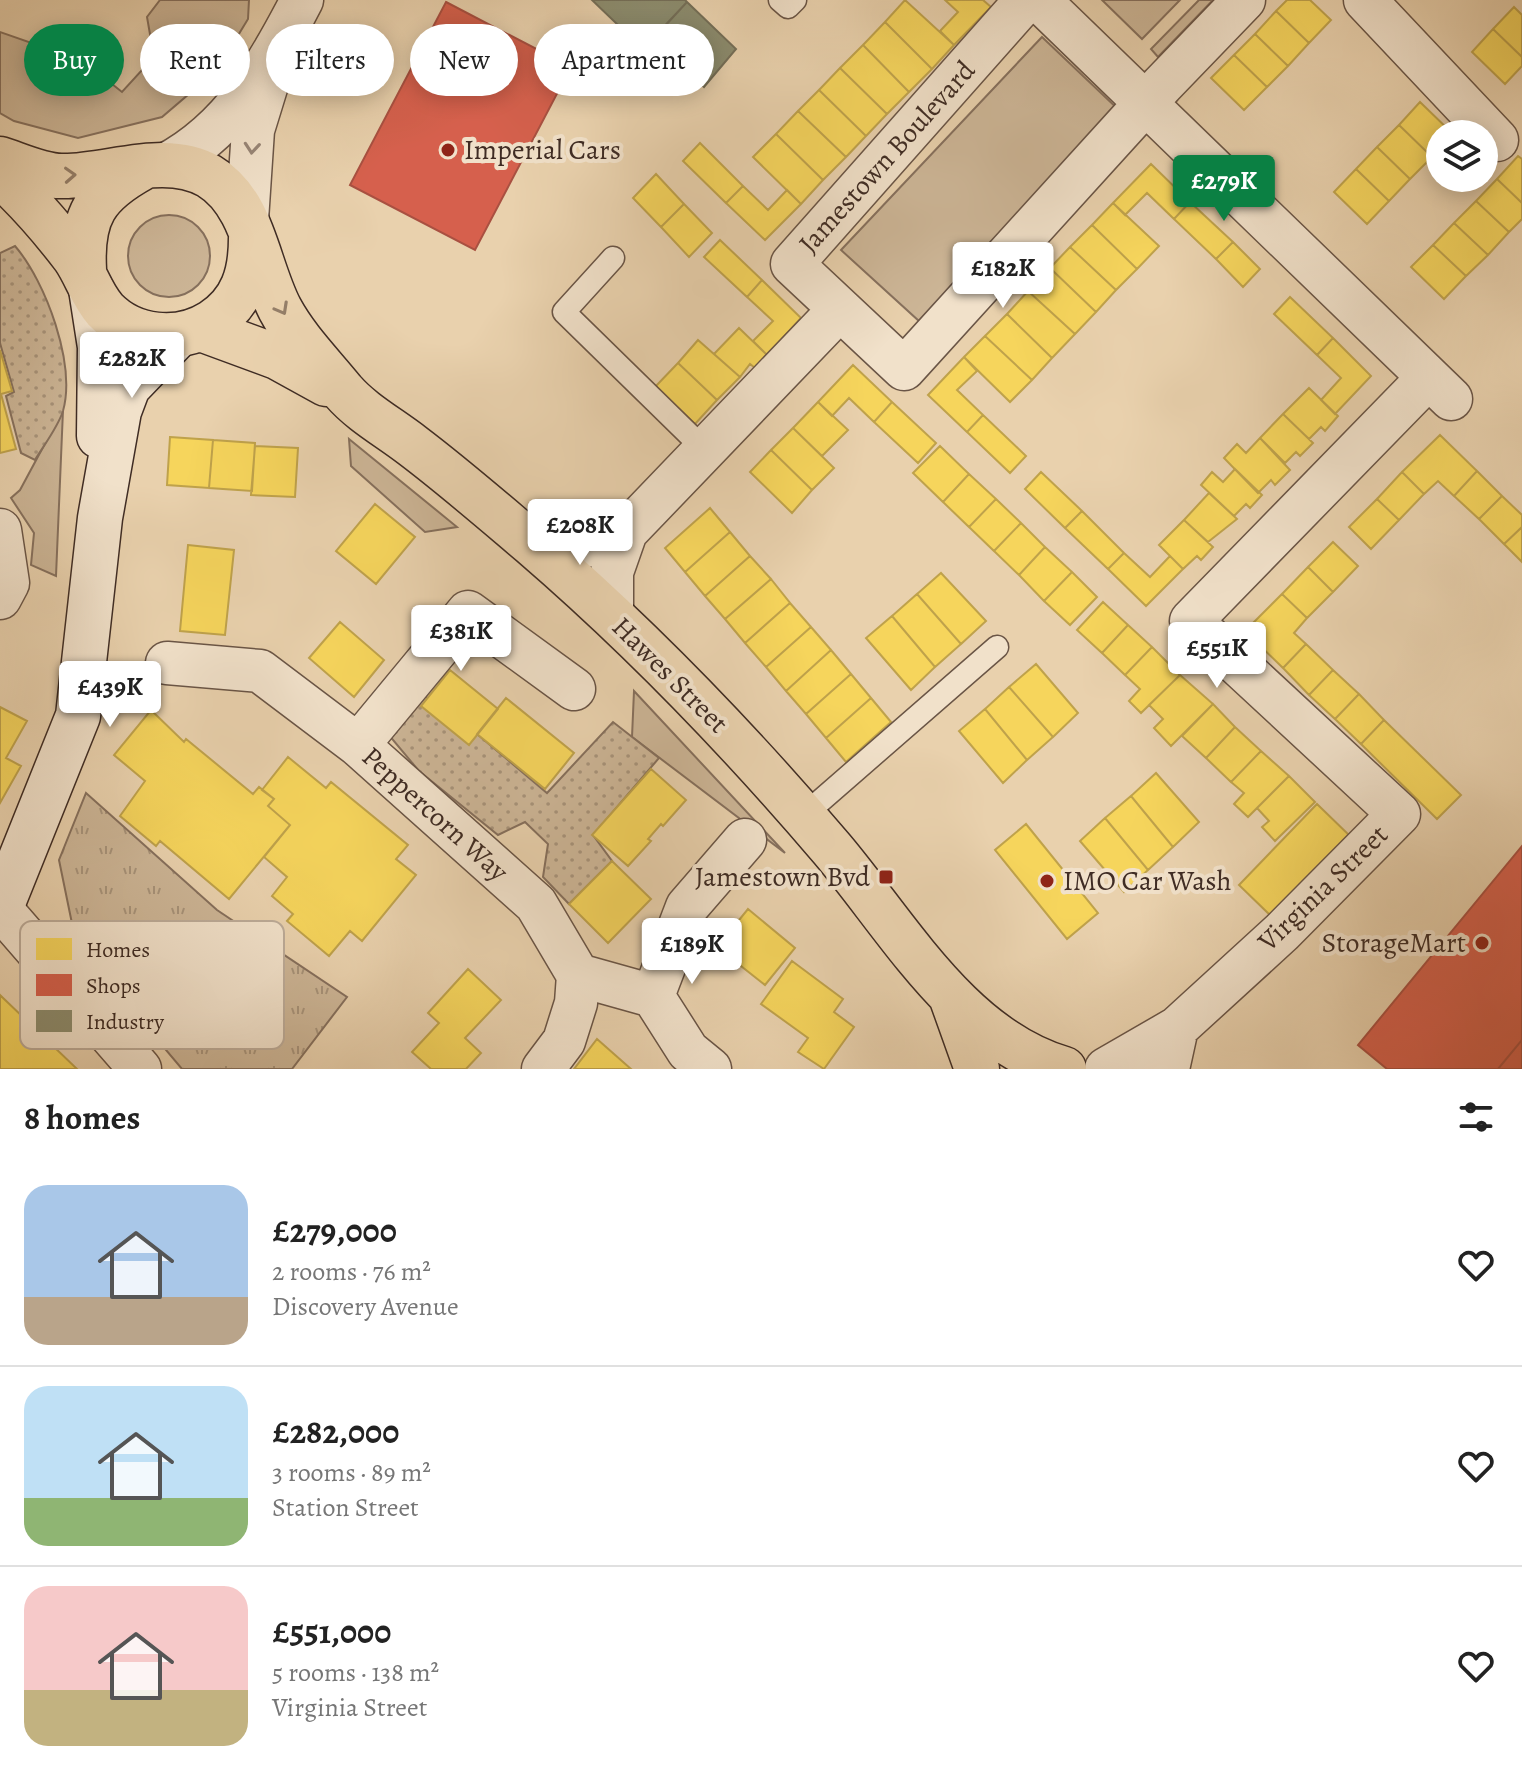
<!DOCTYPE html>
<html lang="en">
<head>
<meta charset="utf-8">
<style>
  :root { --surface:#fff; --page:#f2f2f2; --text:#222; --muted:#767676; --line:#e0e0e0; --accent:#0b8043 }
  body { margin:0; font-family:Alegreya,serif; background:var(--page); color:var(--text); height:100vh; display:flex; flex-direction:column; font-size:30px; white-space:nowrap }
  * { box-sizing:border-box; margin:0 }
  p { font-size:26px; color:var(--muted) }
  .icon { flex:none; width:44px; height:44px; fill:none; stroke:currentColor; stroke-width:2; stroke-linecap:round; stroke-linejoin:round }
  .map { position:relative; height:1069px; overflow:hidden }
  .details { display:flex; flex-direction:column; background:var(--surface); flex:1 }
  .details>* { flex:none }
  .banner { position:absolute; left:24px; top:24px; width:800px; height:72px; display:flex; gap:16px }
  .fabs { position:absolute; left:1426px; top:120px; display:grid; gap:16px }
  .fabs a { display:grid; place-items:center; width:72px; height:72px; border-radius:50%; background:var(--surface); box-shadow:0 4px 20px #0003; font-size:40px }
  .price { position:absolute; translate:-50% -68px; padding:0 18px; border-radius:8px; background:#fff; color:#222; font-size:26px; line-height:52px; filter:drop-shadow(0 2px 4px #0008) }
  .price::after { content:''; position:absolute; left:50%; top:48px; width:24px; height:18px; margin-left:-12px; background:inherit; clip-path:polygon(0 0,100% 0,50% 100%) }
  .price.on { background:var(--accent); color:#fff }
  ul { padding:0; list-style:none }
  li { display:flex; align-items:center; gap:24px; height:200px; padding:0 24px }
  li+li { border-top:2px solid var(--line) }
  li span { display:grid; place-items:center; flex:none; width:224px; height:160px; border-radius:24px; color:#555 }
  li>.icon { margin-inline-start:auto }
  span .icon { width:96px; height:96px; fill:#fffc; stroke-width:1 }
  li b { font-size:34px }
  h2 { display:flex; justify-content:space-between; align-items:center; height:96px; padding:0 24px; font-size:34px }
  .pill { padding:0 28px; border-radius:36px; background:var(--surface); box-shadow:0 4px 20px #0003; font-size:28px; line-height:72px }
  .pill.on { background:var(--accent); color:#fff }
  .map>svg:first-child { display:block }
  .grass { fill:#ccb596; stroke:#86705d; stroke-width:2 }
  .park { fill:url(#park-tufts); stroke:#86705d; stroke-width:2 }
  .garden { fill:url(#garden-dots); stroke:#86705d; stroke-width:2 }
  .homes { fill:#f6d55c; stroke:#bfa24b; stroke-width:2 }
  .shops { fill:#d6604d; stroke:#a95041; stroke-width:2 }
  .industry { fill:#8c8c6e; stroke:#756f58; stroke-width:2 }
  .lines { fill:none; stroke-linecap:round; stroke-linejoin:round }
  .lane-casing { stroke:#6a5546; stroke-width:25 }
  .street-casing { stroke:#6a5546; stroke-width:45 }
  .secondary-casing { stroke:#3f2c24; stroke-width:47 }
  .primary-casing { stroke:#3f2c24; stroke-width:47 }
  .lane { stroke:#f1e1ca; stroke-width:22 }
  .street { stroke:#f1e1ca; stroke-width:42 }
  .secondary { stroke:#f1e1ca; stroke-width:44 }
  .primary { stroke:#e9d1ad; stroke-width:44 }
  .oneway { stroke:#988677 }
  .oneway2 { stroke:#947e68 }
  .poi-dot { fill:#8f2418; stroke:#f1e1ca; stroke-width:3 }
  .labels { text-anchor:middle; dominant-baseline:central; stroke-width:8; stroke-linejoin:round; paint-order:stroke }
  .poi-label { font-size:28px; fill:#3f2c24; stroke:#f1e1ca; text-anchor:start }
  .street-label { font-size:28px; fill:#3f2c24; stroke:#f1e1ca }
  .key { fill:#f1e1ca; stroke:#bcab98; stroke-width:2 }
  .key-label { font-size:22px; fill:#3f2c24 }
</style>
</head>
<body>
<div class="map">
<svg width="1522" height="1069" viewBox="0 0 1522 1069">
  <defs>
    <pattern id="park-tufts" width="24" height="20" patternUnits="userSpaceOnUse" patternTransform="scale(2)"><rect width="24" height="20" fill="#ccb596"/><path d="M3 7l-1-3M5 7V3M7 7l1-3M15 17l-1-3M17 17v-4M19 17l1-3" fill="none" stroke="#a7937a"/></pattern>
    <pattern id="garden-dots" width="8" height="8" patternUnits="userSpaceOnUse" patternTransform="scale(2)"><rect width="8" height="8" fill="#ccb596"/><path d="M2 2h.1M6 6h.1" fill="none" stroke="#a7937a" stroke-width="1.8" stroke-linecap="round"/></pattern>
  </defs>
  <rect width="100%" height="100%" fill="#e9d1ad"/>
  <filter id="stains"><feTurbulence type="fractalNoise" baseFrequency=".0025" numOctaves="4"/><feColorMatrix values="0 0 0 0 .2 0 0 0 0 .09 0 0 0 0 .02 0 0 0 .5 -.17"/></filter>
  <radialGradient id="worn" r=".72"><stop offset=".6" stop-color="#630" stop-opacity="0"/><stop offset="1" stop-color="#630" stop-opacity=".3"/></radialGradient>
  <path class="grass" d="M160 0H249L248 19 217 70 162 117 78 138 14 121 0 113V32L83 61 122 92 154 57 147 17Z
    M1102 0H1180L1142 39Z
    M1199 0H1213L1158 57 1151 49Z
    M1042 37 1121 112 919 321 841 250Z
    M128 256a41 41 0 1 1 82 0a41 41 0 1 1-82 0Z
    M63 410 56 576 31 565 34 533 11 498 20 490Z
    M349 439 457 527 425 532 351 466Z
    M634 691 785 853 632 737Z"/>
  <path class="park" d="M86 793 217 910 347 997 292 1069H182L76 943 59 860Z"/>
  <path class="garden" d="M15 246C46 282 76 364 63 411 58 427 44 445 35 460L21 453 6 396 14 392 0 343V253Z
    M421 693 477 734 547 793 613 722 659 758 593 835 612 861 569 904 543 877 548 844 525 822 498 835 419 771 388 734Z"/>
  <path class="homes" d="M905 0 954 45 932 69 885 22Z
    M945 0H983L991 7 954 45 940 31 958 12Z
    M1287 0H1310L1331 20 1309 43 1276 11Z
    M1514 7 1522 15V57L1493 29Z
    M1276 11 1309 43 1288 66 1255 34Z
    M885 22 932 69 909 92 863 45Z
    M1493 29 1522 57V66L1505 84 1472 52Z
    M1255 34 1288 66 1267 87 1234 55Z
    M863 45 909 92 887 114 840 68Z
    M1234 55 1267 87 1244 110 1211 78Z
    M840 68 887 114 866 136 819 90Z
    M819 90 866 136 846 157 798 111Z
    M1420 102 1453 134H1440V148L1432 157 1399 125Z
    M798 111 846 157 823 180 776 134Z
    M1399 125 1432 157 1410 179 1377 147Z
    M776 134 823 180 801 204 753 157Z
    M700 143 743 186 726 203 683 161Z
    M1377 147 1410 179 1389 201 1356 169Z
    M1518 156 1522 159V203L1497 179Z
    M1151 164 1190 202 1174 219 1147 193 1125 215 1113 203Z
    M1356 169 1389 201 1367 224 1334 192Z
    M656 174 684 204 661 227 633 198Z
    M1497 179 1522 203V219L1509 232 1476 201Z
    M743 186 768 210 787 190 801 204 765 240 726 203Z
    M1476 201 1509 232 1488 255 1454 223Z
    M1190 202 1233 242 1216 259 1174 219Z
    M1113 203 1159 246 1137 269 1092 225Z
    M684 204 712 233 689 257 661 227Z
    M1454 223 1488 255 1466 276 1433 245Z
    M1092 225 1137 269 1116 290 1070 247Z
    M720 240 762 280 747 297 704 257Z
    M1233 242 1260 269 1243 287 1216 259Z
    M1433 245 1466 276 1444 299 1411 267Z
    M1070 247 1116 290 1096 312 1050 268Z
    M1050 268 1096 312 1075 334 1028 291Z
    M762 280 801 318 767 355 753 341 773 321 747 297Z
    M1028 291 1075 334 1052 358 1007 314Z
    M1290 297 1333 338 1317 355 1274 314Z
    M1007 314 1052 358 1032 380 985 336Z
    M739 328 767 355 755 368 750 364 740 377 714 354Z
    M985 336 1032 380 1010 402 964 357Z
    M1333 338 1371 376 1335 414 1321 400 1341 378 1317 355Z
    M698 340 740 377 717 400 678 363Z
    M0 350 12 391 1 394 16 449 0 453Z
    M964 357 977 371 957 390 983 415 967 432 928 395Z
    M678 363 717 400 695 424 655 387Z
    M853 365 892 402 874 422 849 398 832 416 818 402Z
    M1309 388 1338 416 1325 431 1321 427 1309 439 1283 414Z
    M818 402 848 430 822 456 793 428Z
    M892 402 936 443 918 463 874 422Z
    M1283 414 1313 443 1300 456 1296 452 1285 463 1260 438Z
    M983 415 1026 456 1010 473 967 432Z
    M793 428 834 468 812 490 771 450Z
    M1440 435 1477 471 1454 496 1438 481 1424 494 1402 472Z
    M170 437 213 440 209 488 167 485Z
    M1260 438 1290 470 1275 485 1271 480 1258 493 1224 458 1237 444 1246 453Z
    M213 440 255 443 252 491 209 488Z
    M255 446 298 448 295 497 251 495Z
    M940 446 969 474 943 502 913 473Z
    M771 450 812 490 792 513 750 472Z
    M1235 469 1262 495 1250 508 1246 504 1234 516 1201 485 1212 472 1223 482Z
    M1477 471 1502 496 1479 519 1454 496Z
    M1041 472 1082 511 1065 528 1025 489Z
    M1402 472 1424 494 1399 520 1377 499Z
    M969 474 996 499 969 527 943 502Z
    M1209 493 1237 519 1208 542 1184 520Z
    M1502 496 1522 515V527L1504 544 1479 519Z
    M996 499 1021 523 994 551 969 527Z
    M1377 499 1399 520 1371 549 1349 527Z
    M375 504 415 537 376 584 336 551Z
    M710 508 730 532 685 572 665 548Z
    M1082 511 1124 553 1108 569 1065 528Z
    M1184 520 1213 547 1201 560 1197 556 1183 569 1159 545Z
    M1021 523 1045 547 1019 575 994 551Z
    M1522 527V562L1504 544Z
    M730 532 750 556 705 596 685 572Z
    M1333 542 1358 566 1333 592 1308 567Z
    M188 545 234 550 225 635 180 631Z
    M1045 547 1072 572 1044 601 1019 575Z
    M1124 553 1150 577 1170 556 1183 569 1146 606 1108 569Z
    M750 556 771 579 725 619 705 596Z
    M1308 567 1333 592 1307 618 1282 594Z
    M1072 572 1097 597 1070 625 1044 601Z
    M941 573 986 621 961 644 917 594Z
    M771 579 790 603 745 643 725 619Z
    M917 594 961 644 935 667 892 616Z
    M1282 594 1307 618 1294 633 1306 644 1283 668 1245 631Z
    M1103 602 1128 625 1102 653 1077 630Z
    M790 603 811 627 766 667 745 643Z
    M892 616 935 667 911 690 866 638Z
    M340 622 384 660 354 697 309 658Z
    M1128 625 1152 647 1125 675 1102 653Z
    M811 627 831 650 786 691 766 667Z
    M1306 644 1333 670 1309 695 1283 668Z
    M1152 647 1180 675 1141 713 1129 701 1140 689 1125 675Z
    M831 650 851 674 806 714 786 691Z
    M1036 664 1078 713 1053 737 1009 687Z
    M450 670 498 709 469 745 421 706Z
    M1333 670 1359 694 1335 719 1309 695Z
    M851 674 871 698 826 738 806 714Z
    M1180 675 1213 704 1171 746 1154 728 1163 719 1149 705Z
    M1009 687 1053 737 1027 760 985 709Z
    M1359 694 1384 720 1361 744 1335 719Z
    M506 698 574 753 545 789 477 734Z
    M871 698 891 722 846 762 826 738Z
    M1213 704 1235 727 1206 758 1182 736Z
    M0 707 27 721 6 758 21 766 0 803Z
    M985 709 1027 760 1003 783 959 731Z
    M151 710 184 742 186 739 253 794 259 787 274 799 268 806 290 825 229 899 160 841 156 846 120 816 145 781 114 755Z
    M1384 720 1461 795 1437 819 1361 744Z
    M1235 727 1261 751 1231 782 1206 758Z
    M1261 751 1289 776 1248 817 1234 804 1244 793 1231 782Z
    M288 757 326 788 331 782 408 845 396 859 416 875 362 941 350 931 329 956 287 921 293 914 272 896 287 877 264 857 290 825 268 806 274 799 262 790Z
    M651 769 686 800 663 826 661 824 648 839 651 841 628 866 592 835Z
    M1156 773 1199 822 1173 847 1131 796Z
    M1289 776 1315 802 1275 841 1262 827 1269 821 1257 808Z
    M1131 796 1173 847 1148 870 1105 818Z
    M1317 804 1350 836 1272 917 1239 885Z
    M1105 818 1148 870 1124 892 1080 841Z
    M1026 824 1098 913 1067 939 995 850Z
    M612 861 651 899 608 943 569 904Z
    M748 909 795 948 765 985 717 947Z
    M792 961 843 999 834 1012 854 1027 824 1069 798 1052 808 1038 761 1004Z
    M468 969 501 1000 465 1038 481 1053 466 1069H431L412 1052 439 1023 428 1013Z
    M0 995 77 1069H0Z
    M597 1039 631 1069H574Z"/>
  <path class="shops" d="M446 2 571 67 475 250 350 185Z
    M1522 846V1040L1498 1069H1387L1358 1045Z
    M1522 1040V1069H1498Z"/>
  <path class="industry" d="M592 0H685L687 2 643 49Z
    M687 2 736 49 704 87 653 39Z"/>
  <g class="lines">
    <g class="lane-casing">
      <path id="lane" d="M780 0 788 7 795 0
        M613 258 564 312 706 451
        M803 816 997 647"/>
    </g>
    <g class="street-casing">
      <path id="street" d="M1026 0 792 264 904 369 1162 85 1244 0
        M1039 0 1451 399
        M1365 0 1497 140
        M165 165C232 130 268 66 302 0
        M247 220 253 130 269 78
        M0 530 8 583 0 598
        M545 555 600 543 626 532 839 310
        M612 616V572L626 532
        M167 663 260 671 358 745 536 904 578 975 576 1003 564 1041 543 1069
        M358 745 468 612 574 689
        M0 908 140 1069
        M578 975 653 996 687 907 745 840
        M653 996 688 1051 710 1069
        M1177 1028 1282 932 1399 814 1191 621 1428 378
        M1106 1069 1177 1028 1168 1069"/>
    </g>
    <g class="secondary-casing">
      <path id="secondary" d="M91 289 100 347 99 436
        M0 910 78 716 100 518 119 411 128 387 177 336"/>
    </g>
    <g class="primary-casing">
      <path id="primary" d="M0 159C19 165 44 177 64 176 110 176 166 151 209 176 254 203 257 265 280 309 296 339 322 365 343 391 362 413 390 428 413 446 454 477 493 511 532 544 640 637 740 741 832 849 898 927 960 1039 1064 1069
        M0 175C29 201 51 227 74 257 86 274 91 294 105 310 133 339 179 343 212 322 243 302 251 273 251 238
        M84 270C81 216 95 194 142 168
        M201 329 277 357 326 384
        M952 999 977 1069"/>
    </g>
    <use href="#lane" class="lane"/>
    <use href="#street" class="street"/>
    <use href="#secondary" class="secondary"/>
    <use href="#primary" class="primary"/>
  </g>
  <defs><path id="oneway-chevron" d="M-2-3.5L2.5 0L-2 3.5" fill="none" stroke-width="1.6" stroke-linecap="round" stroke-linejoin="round" transform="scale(2)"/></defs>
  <use class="oneway" href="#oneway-chevron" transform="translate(252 148) rotate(95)"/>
  <g class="oneway2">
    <use href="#oneway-chevron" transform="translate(70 175) rotate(-3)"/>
    <use href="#oneway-chevron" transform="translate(282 309) rotate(61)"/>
  </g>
  <g class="poi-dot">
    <circle cx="448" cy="150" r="8"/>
    <rect x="878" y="869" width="16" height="16" rx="4"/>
    <circle cx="1047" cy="881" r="8"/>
    <circle cx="1482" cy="943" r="8"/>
  </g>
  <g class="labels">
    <g class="poi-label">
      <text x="464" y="150">Imperial Cars</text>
      <text x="870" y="877" text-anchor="end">Jamestown Bvd</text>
      <text x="1063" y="881">IMO Car Wash</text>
      <text x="1466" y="943" text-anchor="end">StorageMart</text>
    </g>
    <g class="street-label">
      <text transform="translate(887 157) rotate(-48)">Jamestown Boulevard</text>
      <text transform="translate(670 675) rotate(45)">Hawes Street</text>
      <text transform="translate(435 814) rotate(42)">Peppercorn Way</text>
      <text transform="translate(1323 888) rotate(-44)">Virginia Street</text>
    </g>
  </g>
  <rect x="20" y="921" width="264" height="128" rx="12" class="key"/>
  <rect x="36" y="938" width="36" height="22" fill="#f6d55c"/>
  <rect x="36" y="974" width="36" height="22" fill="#d6604d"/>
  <rect x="36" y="1010" width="36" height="22" fill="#8c8c6e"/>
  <g class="key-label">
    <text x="86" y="957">Homes</text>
    <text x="86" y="993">Shops</text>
    <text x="86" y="1029">Industry</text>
  </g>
  <rect width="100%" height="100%" filter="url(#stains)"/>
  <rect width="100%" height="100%" fill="url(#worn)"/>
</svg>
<div class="fabs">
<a><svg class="icon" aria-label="layers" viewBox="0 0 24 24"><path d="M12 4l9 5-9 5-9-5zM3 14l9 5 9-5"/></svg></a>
</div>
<b class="price on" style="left:1224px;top:223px">£279K</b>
<b class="price" style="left:1003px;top:310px">£182K</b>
<b class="price" style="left:132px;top:400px">£282K</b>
<b class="price" style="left:580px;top:567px">£208K</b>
<b class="price" style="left:461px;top:673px">£381K</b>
<b class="price" style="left:1217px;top:690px">£551K</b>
<b class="price" style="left:110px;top:729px">£439K</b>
<b class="price" style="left:692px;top:986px">£189K</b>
<div class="banner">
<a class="pill on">Buy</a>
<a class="pill">Rent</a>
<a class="pill">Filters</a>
<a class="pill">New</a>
<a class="pill">Apartment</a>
</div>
</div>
<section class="details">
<h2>8 homes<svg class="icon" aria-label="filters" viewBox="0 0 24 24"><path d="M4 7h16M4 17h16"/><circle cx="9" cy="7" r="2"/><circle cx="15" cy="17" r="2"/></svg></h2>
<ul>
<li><span style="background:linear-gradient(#a9c7e8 70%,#b9a48a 0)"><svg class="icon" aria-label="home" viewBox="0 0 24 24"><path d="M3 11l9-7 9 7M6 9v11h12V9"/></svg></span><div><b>£279,000</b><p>2 rooms · 76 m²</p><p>Discovery Avenue</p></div><svg class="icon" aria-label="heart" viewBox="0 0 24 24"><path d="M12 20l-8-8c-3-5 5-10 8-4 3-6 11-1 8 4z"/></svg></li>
<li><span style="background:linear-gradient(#bfe0f5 70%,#8fb573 0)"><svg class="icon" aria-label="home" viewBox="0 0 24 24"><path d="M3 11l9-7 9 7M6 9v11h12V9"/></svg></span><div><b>£282,000</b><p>3 rooms · 89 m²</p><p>Station Street</p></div><svg class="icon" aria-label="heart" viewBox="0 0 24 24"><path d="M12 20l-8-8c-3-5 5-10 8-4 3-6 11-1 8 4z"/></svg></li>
<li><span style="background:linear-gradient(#f6c9c9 65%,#c2b280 0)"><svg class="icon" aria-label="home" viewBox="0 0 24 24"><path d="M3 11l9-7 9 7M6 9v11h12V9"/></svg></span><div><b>£551,000</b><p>5 rooms · 138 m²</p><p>Virginia Street</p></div><svg class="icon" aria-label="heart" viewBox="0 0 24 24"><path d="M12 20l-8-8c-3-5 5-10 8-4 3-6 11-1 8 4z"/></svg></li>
</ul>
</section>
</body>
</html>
